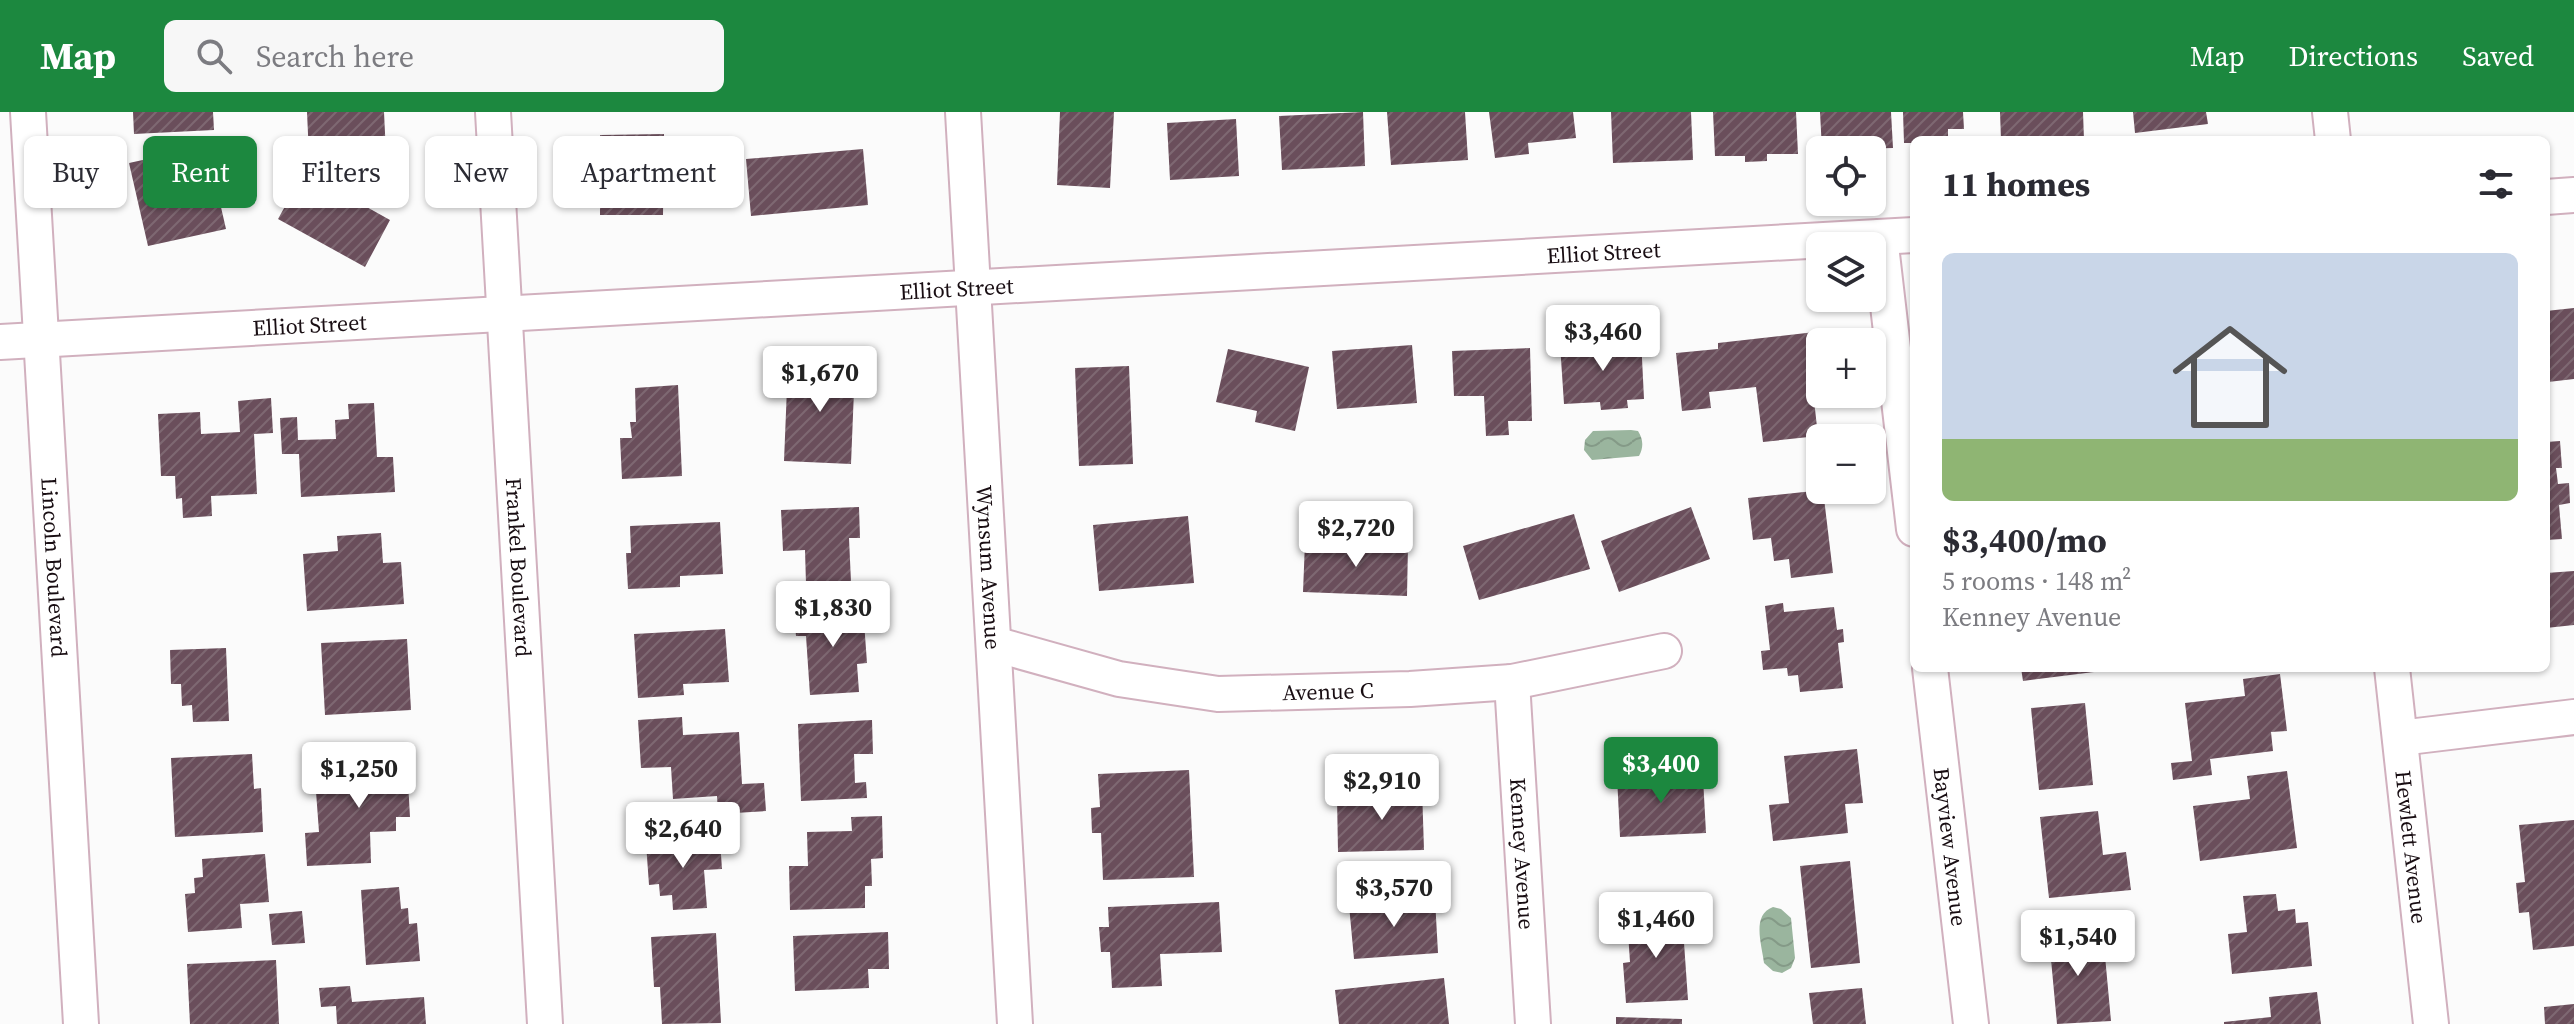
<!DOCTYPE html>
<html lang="en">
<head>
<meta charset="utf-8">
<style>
  :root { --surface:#fff; --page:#f7f7f7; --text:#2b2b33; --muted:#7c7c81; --accent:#1c883f }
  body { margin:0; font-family:"Source Serif 4",serif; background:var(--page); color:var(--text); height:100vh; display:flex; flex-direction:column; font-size:30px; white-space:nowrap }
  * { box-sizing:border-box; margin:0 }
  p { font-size:26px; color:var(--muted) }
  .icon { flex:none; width:44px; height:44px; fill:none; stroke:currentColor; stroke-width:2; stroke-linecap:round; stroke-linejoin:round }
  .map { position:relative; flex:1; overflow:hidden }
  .drawer { position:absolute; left:1910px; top:24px; width:640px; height:536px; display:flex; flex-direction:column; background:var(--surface); border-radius:12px; box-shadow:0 2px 6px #0004 }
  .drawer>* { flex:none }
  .hud { position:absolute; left:24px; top:24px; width:760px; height:72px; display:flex; gap:16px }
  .buttons { position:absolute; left:1806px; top:24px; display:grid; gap:16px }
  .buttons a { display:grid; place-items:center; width:80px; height:80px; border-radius:12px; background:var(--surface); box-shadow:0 2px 6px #0004; font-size:40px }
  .price { position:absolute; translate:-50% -68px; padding:0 18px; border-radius:8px; background:#fff; color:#222; font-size:26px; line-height:52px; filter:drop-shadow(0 2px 4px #0008) }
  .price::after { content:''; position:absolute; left:50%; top:48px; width:24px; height:18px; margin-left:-12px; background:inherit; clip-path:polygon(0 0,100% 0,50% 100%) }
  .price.current { background:var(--accent); color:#fff }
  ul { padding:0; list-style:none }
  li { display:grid; align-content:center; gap:16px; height:424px; padding:0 32px }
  li span { display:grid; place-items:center; height:248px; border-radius:12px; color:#555 }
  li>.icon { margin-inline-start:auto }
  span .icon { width:144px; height:144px; fill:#fffc; stroke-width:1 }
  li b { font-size:34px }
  h2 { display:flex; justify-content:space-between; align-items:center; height:96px; padding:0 32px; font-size:34px }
  .chip { padding:0 28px; border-radius:12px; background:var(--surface); box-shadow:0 2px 6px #0004; font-size:28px; line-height:72px }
  .chip.current { background:var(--accent); color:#fff }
  header { display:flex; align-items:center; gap:48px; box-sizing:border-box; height:112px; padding:0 40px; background:var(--accent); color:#fff }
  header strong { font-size:38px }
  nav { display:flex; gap:44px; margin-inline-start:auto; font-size:28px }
  .search { width:560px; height:72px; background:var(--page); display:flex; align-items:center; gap:20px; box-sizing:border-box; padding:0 28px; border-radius:12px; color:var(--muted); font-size:30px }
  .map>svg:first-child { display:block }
  .water { fill:url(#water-waves) }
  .building { fill:url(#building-hatch) }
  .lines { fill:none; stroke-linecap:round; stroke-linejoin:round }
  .minor-casing { stroke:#d1b0be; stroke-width:38 }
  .minor { stroke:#fff; stroke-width:34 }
  .labels { text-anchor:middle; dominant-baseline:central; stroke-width:8; stroke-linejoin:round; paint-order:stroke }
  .street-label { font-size:22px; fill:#180d12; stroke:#fff }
</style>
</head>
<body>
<header>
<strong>Map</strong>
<div class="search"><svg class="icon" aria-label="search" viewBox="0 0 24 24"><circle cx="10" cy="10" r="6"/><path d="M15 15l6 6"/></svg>Search here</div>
<nav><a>Map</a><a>Directions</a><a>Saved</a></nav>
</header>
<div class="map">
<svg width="2574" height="912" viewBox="0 0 2574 912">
  <defs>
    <pattern id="water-waves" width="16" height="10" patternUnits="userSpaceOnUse" patternTransform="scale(2)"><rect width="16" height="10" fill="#9ab59e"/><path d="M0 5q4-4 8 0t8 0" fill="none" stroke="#849a87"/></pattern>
    <pattern id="building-hatch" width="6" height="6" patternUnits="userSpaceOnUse" patternTransform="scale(2)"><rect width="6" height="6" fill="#6a4e5b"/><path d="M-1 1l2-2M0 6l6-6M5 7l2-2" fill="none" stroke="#7e6872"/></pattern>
  </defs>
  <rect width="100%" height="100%" fill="#fbfbfb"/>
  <path class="water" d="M1631 318 1638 319C1643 327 1644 335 1639 344L1592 348 1584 338 1585 328 1593 319Z
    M1773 795 1781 797 1791 806 1795 846 1791 856 1782 861 1773 859 1764 851C1762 833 1751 803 1773 795Z"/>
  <path class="building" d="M133 0H213L214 18 134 22Z
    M307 0H384L386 42 309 44Z
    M1060 0H1114L1110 76 1057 73Z
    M1363 0 1365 54 1282 58 1279 4Z
    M1387 0H1465L1468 48 1391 53Z
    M1489 0H1573L1576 26 1528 31 1529 42 1495 46Z
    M1611 0H1691L1693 48 1613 51Z
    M1713 0H1796L1798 42H1767V49L1745 50V44H1715Z
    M1820 0H1891L1893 36 1822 38Z
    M1903 0H1963L1964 17H1948V28H1914V31H1904Z
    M2000 0H2083L2084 28H2001Z
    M2133 0H2206L2208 12 2135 21Z
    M1236 7 1239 64 1170 68 1167 11Z
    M664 22 663 103H600V23Z
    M207 34 226 117 148 134 129 51Z
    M863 37 868 93 751 104 746 47Z
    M304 60 390 108 365 155 278 107Z
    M2574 196V267L2548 270 2546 199Z
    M1815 220 1820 260 1811 261 1818 324 1763 330 1756 275 1709 280 1711 296 1682 299 1676 241 1718 237V231Z
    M1641 226 1644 287 1627 288 1628 296 1601 298 1600 290 1564 292 1560 232Z
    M1412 233 1417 291 1337 297 1332 239Z
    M1530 236 1532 309H1508L1509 323 1486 324 1484 284H1454L1452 239Z
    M1228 237 1309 255 1295 319 1255 310 1257 299 1216 290Z
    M788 251 855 254 851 352 784 349Z
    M1129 254 1133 352 1079 354 1075 256Z
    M678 273 682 364 622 367 620 326H632L630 310H636L635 276Z
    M271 286 273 321 254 322 257 382 211 384 212 404 183 406 182 386 176 387 175 364H161L158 302 200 300 201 322 240 320 238 289Z
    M374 291 377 345H393L395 380 301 385 299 342H282L280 306 297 305 298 328 336 327 335 308 349 307 348 292Z
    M2560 329 2562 356H2556L2558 372 2569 371 2570 391 2559 393 2562 427 2546 428V330Z
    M1823 378 1833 461 1791 466 1789 447 1774 449 1771 426 1753 428 1748 386Z
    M859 395 860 426H849L851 470 806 472 805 438 783 439 781 398Z
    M1691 395 1710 447 1619 480 1601 429Z
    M1574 402 1590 457 1479 488 1463 434Z
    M1188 404 1194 471 1099 479 1093 413Z
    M720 410 723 462 680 464V475L628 477 626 441H631L630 414Z
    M381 421 383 451 401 450 404 492 307 499 303 442 338 439 337 424Z
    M1305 430 1408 433 1407 484 1303 480Z
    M2574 459V513L2546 516V461Z
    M1783 491 1784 500 1834 495 1837 518 1843 517 1844 530 1838 531 1843 576 1800 580 1798 563 1788 564 1787 556 1763 558 1761 539 1770 538 1765 494Z
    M863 496 867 551 857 552 859 580 810 583 806 524H796L794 501Z
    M725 517 729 570 683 572 684 583 638 586 634 522Z
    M407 527 411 598 325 603 321 531Z
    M226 536 229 609 193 610 192 593 182 594 181 572H171L170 538Z
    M2021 556H2110V558L2023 569Z
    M2280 562 2287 619 2271 620 2273 639 2210 647 2212 663 2173 668 2171 651 2192 649 2185 591 2245 584 2243 567Z
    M2085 591 2093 673 2039 678 2031 596Z
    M682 605 683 623 739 620 742 672 764 671 766 699 718 702 717 684 673 687 671 655 641 656 638 608Z
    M872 608 873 642H854L855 671 866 670 867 686 801 689 798 612Z
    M406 634 410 705H396V719L370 720 371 751 307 754 305 721 319 720 315 666 374 662 372 636Z
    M1857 637 1863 691 1845 692 1848 721 1773 729 1769 693 1789 691 1784 644Z
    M252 642 254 677 261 676 263 720 175 725 171 646Z
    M1189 658 1194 765 1103 768 1101 721H1092L1091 696 1100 695 1098 662Z
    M2287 659 2297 736 2200 749 2193 694 2250 687 2247 664Z
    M1682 661V666H1703L1706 721 1620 725 1617 664Z
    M1422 676 1424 738 1338 740 1337 685 1383 684 1382 677Z
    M2098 699 2103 743 2126 740 2131 778 2049 786 2040 705Z
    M882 704 883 746 871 747 872 774H865V796L790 798 789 754H808L807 720 852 719 851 705Z
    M2574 708V834L2533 838 2529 800 2519 801 2516 771 2525 770 2519 713Z
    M720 728 722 757 704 758 707 796 673 798 672 783 660 784 659 772 649 773 646 731Z
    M265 742 269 790 240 792 242 816 188 820 185 782 195 781 194 766 203 765 202 747Z
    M1850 749 1860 851 1811 856 1800 754Z
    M399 775 401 797 408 796 409 812 417 811 420 849 366 853 361 778Z
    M2276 782 2278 799 2295 797 2296 811 2308 810 2312 854 2232 862 2228 822 2247 820 2243 784Z
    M1435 787 1438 841 1354 847 1349 793Z
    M1219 790 1222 840 1160 842 1162 874 1112 876 1110 840H1101L1099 815H1109L1108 795Z
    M302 799 305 831 272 833 269 802Z
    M1682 802 1688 888 1626 891 1623 851 1630 850 1627 806Z
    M2082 812 2085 846 2105 844 2111 909 2057 912 2048 815Z
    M888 820 889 857H868L869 876 795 879 793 824Z
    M716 821 721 911 662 912 660 875H654L651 825Z
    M276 848 279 912H190L187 852Z
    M1444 866 1449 912H1339L1335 878Z
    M350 874 352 890 424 885 426 912H337L336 894 321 895 319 876Z
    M1862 876 1866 912H1813L1809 881Z
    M2317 880 2321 912H2224V910L2271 905 2269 885Z
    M2574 892V912H2545L2544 895Z
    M1616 905 1682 907V912H1616Z"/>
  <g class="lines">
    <g class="minor-casing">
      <g id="minor">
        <path id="s1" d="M28 0 81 912"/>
        <path id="s2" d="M493 0 545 912"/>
        <path id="s3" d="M963 0 1015 912"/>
        <path d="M2330 0 2333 28"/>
        <path d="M2546 85 2574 83"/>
        <path d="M1880 125 1914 417"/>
        <path id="s4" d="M0 230 1914 123"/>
        <path id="s5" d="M994 532 1119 567 1218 582 1410 577 1512 570 1664 539"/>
        <path id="s6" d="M1930 556 1971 912"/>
        <path id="s7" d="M2392 556 2431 912"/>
        <path id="s8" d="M1512 570 1533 912"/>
        <path d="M2400 626 2574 605"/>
      </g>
    </g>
    <use href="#minor" class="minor"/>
  </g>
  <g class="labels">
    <g class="street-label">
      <text stroke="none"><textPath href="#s4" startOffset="1606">Elliot Street</textPath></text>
      <text stroke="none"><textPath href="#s4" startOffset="958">Elliot Street</textPath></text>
      <text stroke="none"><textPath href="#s4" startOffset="310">Elliot Street</textPath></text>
      <text stroke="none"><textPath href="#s1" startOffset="456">Lincoln Boulevard</textPath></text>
      <text stroke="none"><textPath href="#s2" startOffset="456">Frankel Boulevard</textPath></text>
      <text stroke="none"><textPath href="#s3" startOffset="456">Wynsum Avenue</textPath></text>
      <text stroke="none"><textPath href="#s5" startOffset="340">Avenue C</textPath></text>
      <text stroke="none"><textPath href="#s6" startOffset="180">Bayview Avenue</textPath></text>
      <text stroke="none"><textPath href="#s7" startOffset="180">Hewlett Avenue</textPath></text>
      <text stroke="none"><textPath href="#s8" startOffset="172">Kenney Avenue</textPath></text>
    </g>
  </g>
</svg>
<div class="buttons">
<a><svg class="icon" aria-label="locate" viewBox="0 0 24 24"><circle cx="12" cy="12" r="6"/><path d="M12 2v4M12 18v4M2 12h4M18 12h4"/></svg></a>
<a><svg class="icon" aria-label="layers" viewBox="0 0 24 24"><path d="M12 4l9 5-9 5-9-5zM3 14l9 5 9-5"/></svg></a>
<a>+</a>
<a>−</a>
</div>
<b class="price" style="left:1603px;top:261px">$3,460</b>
<b class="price" style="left:820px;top:302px">$1,670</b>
<b class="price" style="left:1356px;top:457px">$2,720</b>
<b class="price" style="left:833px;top:537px">$1,830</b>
<b class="price current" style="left:1661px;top:693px">$3,400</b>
<b class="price" style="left:359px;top:698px">$1,250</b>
<b class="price" style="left:1382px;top:710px">$2,910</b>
<b class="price" style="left:683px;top:758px">$2,640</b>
<b class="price" style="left:1394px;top:817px">$3,570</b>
<b class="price" style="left:1656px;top:848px">$1,460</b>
<b class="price" style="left:2078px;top:866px">$1,540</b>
<div class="hud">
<a class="chip">Buy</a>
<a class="chip current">Rent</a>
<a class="chip">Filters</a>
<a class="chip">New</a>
<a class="chip">Apartment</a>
</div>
<section class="drawer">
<h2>11 homes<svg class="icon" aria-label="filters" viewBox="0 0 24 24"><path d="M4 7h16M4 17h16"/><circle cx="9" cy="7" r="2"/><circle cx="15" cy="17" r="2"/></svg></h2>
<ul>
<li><span style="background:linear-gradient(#c9d6e8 75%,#8fb573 0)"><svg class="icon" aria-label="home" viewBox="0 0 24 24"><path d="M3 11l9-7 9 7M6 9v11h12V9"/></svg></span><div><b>$3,400/mo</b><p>5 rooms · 148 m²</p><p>Kenney Avenue</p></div></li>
</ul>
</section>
</div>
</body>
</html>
